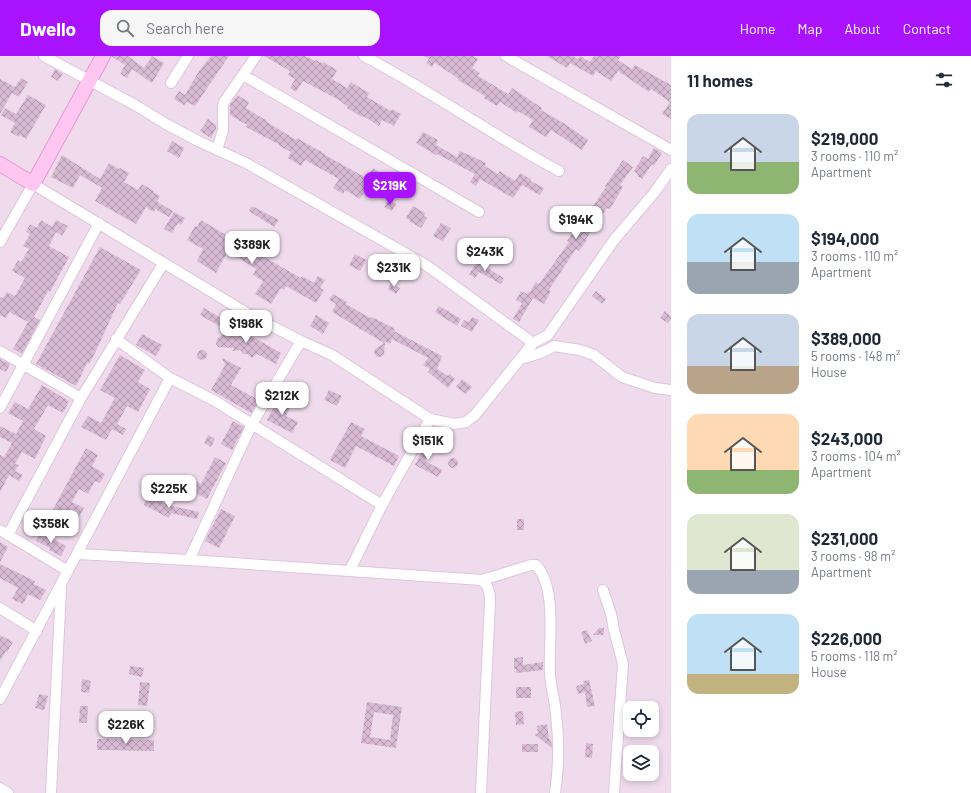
<!DOCTYPE html>
<html lang="en">
<head>
<meta charset="utf-8">
<style>
  :root { --surface:#fff; --page:#f6f6f7; --text:#1f2937; --muted:#747a83; --accent:#a913ff }
  body { margin:0; font-family:Barlow,sans-serif; background:var(--page); color:var(--text); height:100vh; display:flex; flex-direction:column; font-size:15px; white-space:nowrap }
  * { box-sizing:border-box; margin:0 }
  p { font-size:13px; color:var(--muted) }
  .icon { flex:none; width:22px; height:22px; fill:none; stroke:currentColor; stroke-width:2; stroke-linecap:round; stroke-linejoin:round }
  .map { position:relative; flex:1; overflow:hidden }
  .drawer { display:flex; flex-direction:column; background:var(--surface); width:300px }
  .drawer>* { flex:none }
  .controls { position:absolute; left:623px; top:645px; display:grid; gap:8px }
  .controls a { display:grid; place-items:center; width:36px; height:36px; border-radius:8px; background:var(--surface); box-shadow:0 2px 6px #0003; font-size:20px }
  .price { position:absolute; translate:-50% -34px; padding:0 9px; border-radius:8px; background:#fff; color:#222; font-size:13px; line-height:26px; filter:drop-shadow(0 1px 2px #0008) }
  .price::after { content:''; position:absolute; left:50%; top:24px; width:12px; height:9px; margin-left:-6px; background:inherit; clip-path:polygon(0 0,100% 0,50% 100%) }
  .price.on { background:var(--accent); color:#fff }
  ul { padding:0; list-style:none }
  li { display:flex; align-items:center; gap:12px; height:100px; padding:0 16px }
  li span { display:grid; place-items:center; flex:none; width:112px; height:80px; border-radius:12px; color:#555 }
  li>.icon { margin-inline-start:auto }
  span .icon { width:48px; height:48px; fill:#fffc; stroke-width:1 }
  li b { font-size:17px }
  h2 { display:flex; justify-content:space-between; align-items:center; height:48px; padding:0 16px; font-size:17px }
  header { display:flex; align-items:center; gap:24px; box-sizing:border-box; height:56px; padding:0 20px; background:var(--accent); color:#fff }
  header strong { font-size:19px }
  nav { display:flex; gap:22px; margin-inline-start:auto; font-size:14px }
  .search { width:280px; height:36px; background:var(--page); display:flex; align-items:center; gap:10px; box-sizing:border-box; padding:0 14px; border-radius:12px; color:var(--muted); font-size:15px }
  main { display:flex; flex:1; min-height:0 }
  .map>svg:first-child { display:block }
  .residential { fill:#f0dbed; fill-rule:evenodd }
  .building { fill:url(#building-cross-hatch); fill-rule:evenodd }
  .lines { fill:none; stroke-linecap:round; stroke-linejoin:round }
  .street-casing { stroke:#dfc5dc; stroke-width:12 }
  .secondary-casing { stroke:#e699d5; stroke-width:16 }
  .street { stroke:#fff; stroke-width:10 }
  .secondary { stroke:#ffc6f1; stroke-width:14 }
</style>
</head>
<body>
<header>
<strong>Dwello</strong>
<div class="search"><svg class="icon" aria-label="search" viewBox="0 0 24 24"><circle cx="10" cy="10" r="6"/><path d="M15 15l6 6"/></svg>Search here</div>
<nav><a>Home</a><a>Map</a><a>About</a><a>Contact</a></nav>
</header>
<main>
<div class="map">
<svg width="671" height="737" viewBox="0 0 671 737">
  <defs>
    <pattern id="building-cross-hatch" width="8" height="8" patternUnits="userSpaceOnUse"><rect width="8" height="8" fill="#d8bad5"/><path d="M0 0l8 8M0 8l8-8" fill="none" stroke="#b198af"/></pattern>
  </defs>
  <rect width="100%" height="100%" fill="#f5e6f2"/>
  <path class="residential" d="M0 0H671V737H0ZM630 652H652V674H630ZM630 696H652V718H630Z"/>
  <path class="building" d="M111 0H128L144 12 152 0 164 7 152 27 132 13 127 22 120 18 125 9Z
    M211 0H229L195 50 187 46 184 49 174 43 179 35 185 39 199 15Z
    M264 0H305L315 5 316 4 322 7 323 6 337 14 332 23 347 32 351 26 369 37 367 41 391 55 392 53 401 58 394 70 382 64 379 70 363 60 362 61 347 52 348 51 339 44 303 25 296 36 290 32 295 23 288 19 290 15Z
    M424 0H473L478 3 472 12 480 17 478 20 508 38 512 32 542 52 541 54 565 68 588 84 582 94 551 74 546 81 529 71 533 64 518 55 517 57 500 46 497 50 484 42 485 40 458 24 459 23 435 7 432 11 426 7 429 3Z
    M547 0H575L574 1 578 3 580 0 590 6 594 0H621L618 4 632 13 635 9 671 29V63L662 58 670 46 651 33 649 36 618 15 611 25 596 15 593 20 570 7 567 12Z
    M55 13 63 18 58 25 51 21Z
    M21 22 28 26 19 41 12 37 0 58V23L15 31Z
    M28 39 46 49 26 83 20 79 19 81 10 76 15 67 1 59 5 52 16 58Z
    M237 39 249 46 246 52 267 65V66L296 84 297 82 325 98V99L361 119 367 122 373 112 380 117 375 127 378 128 372 139 365 135 360 143 345 134 343 138 333 132 339 123 305 104 301 110 288 102 291 96 279 90 280 89 246 71 247 69 230 59V49Z
    M208 63 216 69V73L211 82 200 75Z
    M423 76 438 84 436 89 457 101 460 95 480 104 486 107 485 110 498 118 500 115 515 125 520 117 531 123V125L544 132 540 139 522 129 513 142 480 123 476 130 470 126 475 118 437 98 436 99 416 87Z
    M172 85 184 92 179 102 167 95Z
    M654 92 662 97 654 110 652 108 642 123 637 120 638 118 634 115 643 100 648 103Z
    M62 99 100 123 109 107 119 113 120 112 129 117 124 126 138 134 142 128 154 135 153 136 160 140 157 145 159 147 173 155 169 161 155 153 154 156 146 151 136 168 95 145 102 132 80 119 73 132 51 121Z
    M623 104 633 111 620 129 623 131 610 153 607 152 592 174 586 183 587 184 579 195 576 193 560 217 549 234 551 235 544 248 533 242 519 266 513 263 522 247 516 244 521 235 527 238 528 236H530L536 226 539 228 569 186 567 185 572 178 573 179 606 131 605 130Z
    M396 132H399L401 134 400 139 393 143 387 139Z
    M388 144 396 148 392 155 384 151Z
    M413 150 425 157 424 160 427 162 421 172 409 165 410 164 406 162Z
    M251 151H254L279 164 274 171 249 155Z
    M174 156 185 162 181 169 178 167 172 177 164 173Z
    M41 164 52 171 56 164 68 170 62 180 56 176 49 190 69 201 50 236 48 235 34 261 40 264 22 298 13 293 28 266 9 256 6 262 0 259V241L3 242 7 236 15 240 25 222 12 215 18 204 21 206 29 193 23 190 30 178 26 176 30 168 37 172Z
    M201 164 233 183 231 188 246 196 248 192 301 222 302 220 314 227 318 220 325 224 320 232 324 234 316 247 286 230 284 234 281 232 271 248 255 238 263 225 253 219 256 213 228 195 216 217 197 205 203 193 187 184 195 170 197 171Z
    M441 167 451 172 443 185 433 180Z
    M480 182 488 187 474 208 467 202Z
    M100 191 141 214 120 248 118 247 95 297 89 308 87 307 76 330 36 308Z
    M355 198 366 204 360 215 349 209Z
    M479 203 492 215 504 222 501 228 479 216 475 222 469 218Z
    M391 227 400 232 396 238 388 233Z
    M596 235 606 243 602 248 592 240Z
    M333 238 347 246 346 248 370 262 371 261 384 267 395 273 394 275 442 300 437 313 448 320 450 318 455 323 448 332 428 316 430 313 423 309 428 302 392 283 390 288 385 286 384 299 380 301H377L374 297 375 293 384 287 332 256 336 248 329 244Z
    M439 250 461 263 457 270 435 256Z
    M204 252 223 263 219 270 200 259Z
    M665 255 671 260V263L668 267 660 262Z
    M316 259 329 267 323 278 310 270Z
    M472 261 479 264 472 276 461 270 464 264 469 266Z
    M225 265 281 297 276 308 257 298 252 302 247 298H243L240 294 232 295 234 292 218 291 216 288 217 283 227 275 221 272Z
    M142 278 162 289 156 300 136 289Z
    M197 299a5 5 0 1 1 10 0a5 5 0 1 1-10 0Z
    M120 299 145 314 138 326 150 333 138 356 127 350 117 368 126 373 123 379 112 373 106 384 81 371 88 360 101 367 115 342 100 334Z
    M222 302 241 312 231 329 259 344 251 357 211 334 225 309 226 311Z
    M0 303 10 308 6 316 0 313Z
    M462 323 472 331 466 338 456 331Z
    M42 329 69 345 63 357 48 349 34 373 46 380 35 403 22 396 15 408 19 409 15 415 23 419 19 425 9 419 0 436V399L4 401 12 387 0 381V370L16 378 23 365 8 357 15 346 28 353Z
    M329 334 342 340 337 350 324 344Z
    M279 341 292 348 286 360 298 366 292 377 267 364Z
    M233 365 244 371 232 394 221 388Z
    M351 366 365 373 361 380 399 400 394 410 356 390 345 412 330 404Z
    M208 379 215 383 211 391 204 387Z
    M427 385 434 389 425 405 442 414 438 421 415 409Z
    M86 392 98 399 92 410 105 418 100 427 95 425 88 438 79 433 72 446 84 452 77 465 78 466 72 477 55 467 56 465 49 461Z
    M215 401 226 407 207 443 186 432 191 422 201 428Z
    M448 407a5 5 0 1 1 10 0a5 5 0 1 1-10 0Z
    M149 439 168 449 199 456 197 463 171 457 169 462 144 449Z
    M221 453 235 460 219 492 205 485Z
    M517 463H524V474H517Z
    M41 476 66 490 61 500 49 494 50 492 36 485Z
    M0 486 8 491 0 506Z
    M0 508 35 525 34 528 46 534 40 544 28 538 23 548 12 543 18 532 0 522Z
    M599 572H604V577L603 579H593Z
    M587 574 592 585 585 588 581 576Z
    M0 579 13 586 7 596 6 595 0 605Z
    M523 601V609L543 606V614L516 617V613H514V602Z
    M130 610 144 612 142 621 129 618Z
    M82 623 91 625 89 637 81 636Z
    M589 624 595 650 587 651 585 636 578 638 576 630 584 628 583 625Z
    M140 626 150 627 147 650 138 649Z
    M516 631H531V642H516Z
    M39 638 48 640 44 654 35 652Z
    M367 646 402 651 396 692 361 687ZM374 656 393 659 390 684 370 681Z
    M80 650H88L87 667H79Z
    M523 655 524 668 516 669 515 656Z
    M547 668 549 683 551 684 552 692 535 679 536 677 538 678 537 670Z
    M97 683 154 684V695L97 694Z
    M586 687 593 688 592 702 585 701Z
    M522 688H538V696H522Z"/>
  <g class="lines">
    <g class="street-casing">
      <path id="street" d="M44 0 135 49 166 68 198 85 246 107 426 209 533 287
        M364 0C431 35 492 79 559 115
        M506 0 671 94
        M243 19 479 156
        M171 27 188 0
        M217 94 223 74V51L224 46 256 0
        M0 186 33 128 250 259 301 285 332 299 430 363 454 368 466 366 475 359 533 287 548 279 614 184 654 137 671 113
        M116 283 170 322 215 345 382 449 430 363
        M0 295 81 342
        M520 303C533 300 543 297 554 290L580 294 594 299 622 321 655 332 671 334
        M0 352 99 167
        M0 474 68 515
        M8 479 81 342 163 208
        M78 498 189 504 482 524 531 509H536C558 533 548 588 550 618 551 632 555 645 556 658 559 684 559 711 555 737
        M189 504 252 368 301 285
        M350 514 382 449
        M603 534 611 558 614 574 623 608 614 737
        M0 552 37 575
        M0 643 170 322
        M0 732 8 737
        M51 737 61 533
        M481 737 490 546C490 536 489 531 482 524"/>
    </g>
    <g class="secondary-casing">
      <path id="secondary" d="M0 108 33 128 103 0"/>
    </g>
    <use href="#street" class="street"/>
    <use href="#secondary" class="secondary"/>
  </g>
</svg>
<div class="controls">
<a><svg class="icon" aria-label="locate" viewBox="0 0 24 24"><circle cx="12" cy="12" r="6"/><path d="M12 2v4M12 18v4M2 12h4M18 12h4"/></svg></a>
<a><svg class="icon" aria-label="layers" viewBox="0 0 24 24"><path d="M12 4l9 5-9 5-9-5zM3 14l9 5 9-5"/></svg></a>
</div>
<b class="price on" style="left:390px;top:150px">$219K</b>
<b class="price" style="left:576px;top:184px">$194K</b>
<b class="price" style="left:252px;top:209px">$389K</b>
<b class="price" style="left:485px;top:216px">$243K</b>
<b class="price" style="left:394px;top:232px">$231K</b>
<b class="price" style="left:246px;top:288px">$198K</b>
<b class="price" style="left:282px;top:360px">$212K</b>
<b class="price" style="left:428px;top:405px">$151K</b>
<b class="price" style="left:169px;top:453px">$225K</b>
<b class="price" style="left:51px;top:488px">$358K</b>
<b class="price" style="left:126px;top:689px">$226K</b>
</div>
<section class="drawer">
<h2>11 homes<svg class="icon" aria-label="filters" viewBox="0 0 24 24"><path d="M4 7h16M4 17h16"/><circle cx="9" cy="7" r="2"/><circle cx="15" cy="17" r="2"/></svg></h2>
<ul>
<li><span style="background:linear-gradient(#c9d6e8 60%,#8fb573 0)"><svg class="icon" aria-label="home" viewBox="0 0 24 24"><path d="M3 11l9-7 9 7M6 9v11h12V9"/></svg></span><div><b>$219,000</b><p>3 rooms · 110 m²</p><p>Apartment</p></div></li>
<li><span style="background:linear-gradient(#bfe0f5 60%,#9aa5b1 0)"><svg class="icon" aria-label="home" viewBox="0 0 24 24"><path d="M3 11l9-7 9 7M6 9v11h12V9"/></svg></span><div><b>$194,000</b><p>3 rooms · 110 m²</p><p>Apartment</p></div></li>
<li><span style="background:linear-gradient(#c9d6e8 65%,#b9a48a 0)"><svg class="icon" aria-label="home" viewBox="0 0 24 24"><path d="M3 11l9-7 9 7M6 9v11h12V9"/></svg></span><div><b>$389,000</b><p>5 rooms · 148 m²</p><p>House</p></div></li>
<li><span style="background:linear-gradient(#ffd9b3 70%,#8fb573 0)"><svg class="icon" aria-label="home" viewBox="0 0 24 24"><path d="M3 11l9-7 9 7M6 9v11h12V9"/></svg></span><div><b>$243,000</b><p>3 rooms · 104 m²</p><p>Apartment</p></div></li>
<li><span style="background:linear-gradient(#dfe7d0 70%,#9aa5b1 0)"><svg class="icon" aria-label="home" viewBox="0 0 24 24"><path d="M3 11l9-7 9 7M6 9v11h12V9"/></svg></span><div><b>$231,000</b><p>3 rooms · 98 m²</p><p>Apartment</p></div></li>
<li><span style="background:linear-gradient(#bfe0f5 75%,#c2b280 0)"><svg class="icon" aria-label="home" viewBox="0 0 24 24"><path d="M3 11l9-7 9 7M6 9v11h12V9"/></svg></span><div><b>$226,000</b><p>5 rooms · 118 m²</p><p>House</p></div></li>
</ul>
</section>
</main>
</body>
</html>
